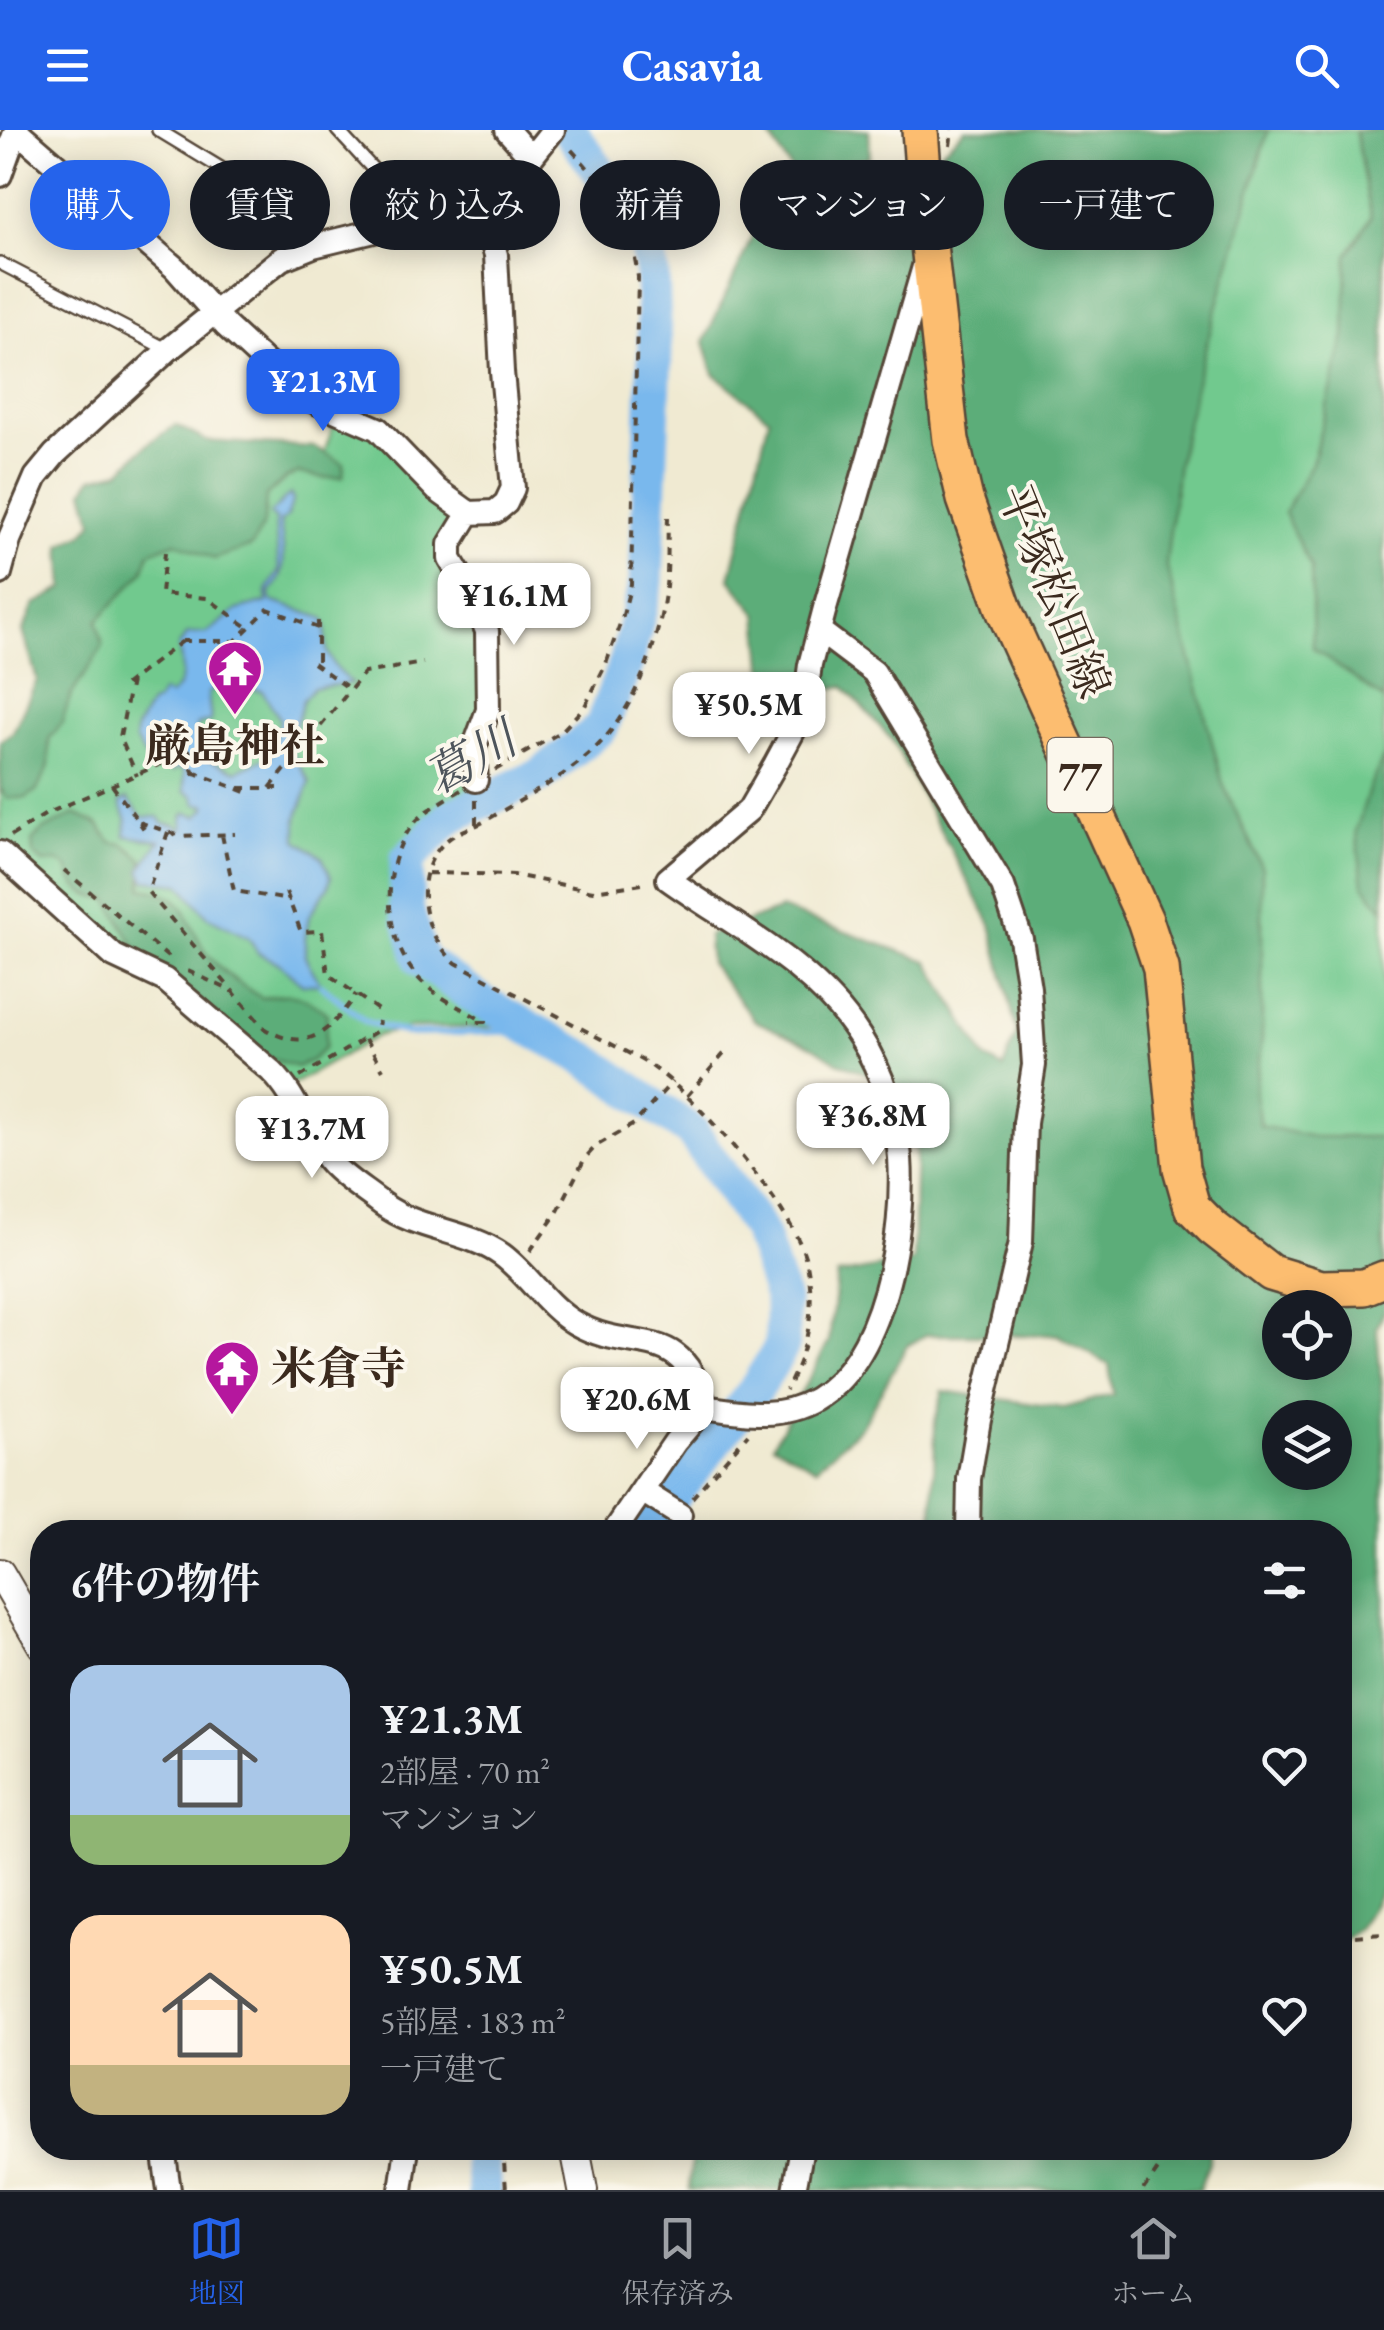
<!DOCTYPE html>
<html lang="ja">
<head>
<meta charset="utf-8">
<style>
  :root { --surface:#171b24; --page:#20242c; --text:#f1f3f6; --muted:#9ea1a6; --line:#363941; --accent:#2563eb }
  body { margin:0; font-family:"EB Garamond","Noto Serif JP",serif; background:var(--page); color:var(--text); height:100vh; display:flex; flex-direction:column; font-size:38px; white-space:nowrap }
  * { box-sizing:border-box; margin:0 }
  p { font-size:32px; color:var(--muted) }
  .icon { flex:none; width:55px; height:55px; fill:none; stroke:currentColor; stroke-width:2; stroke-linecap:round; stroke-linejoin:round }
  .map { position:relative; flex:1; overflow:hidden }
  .details { position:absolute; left:30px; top:1390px; width:1322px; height:640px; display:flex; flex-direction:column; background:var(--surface); border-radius:40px; box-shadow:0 5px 25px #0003 }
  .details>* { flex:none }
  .guide { position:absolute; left:30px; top:30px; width:1325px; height:90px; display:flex; gap:20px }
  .tools { position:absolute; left:1262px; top:1160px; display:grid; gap:20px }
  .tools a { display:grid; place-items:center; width:90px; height:90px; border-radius:50%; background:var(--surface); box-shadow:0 5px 25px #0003; font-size:50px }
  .price { position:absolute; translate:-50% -85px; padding:0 22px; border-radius:20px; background:#fff; color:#222; font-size:32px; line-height:65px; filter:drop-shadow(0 2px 5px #0008) }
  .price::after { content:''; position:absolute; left:50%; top:60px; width:30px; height:22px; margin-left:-15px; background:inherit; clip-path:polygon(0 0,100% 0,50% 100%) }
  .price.selected { background:var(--accent); color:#fff }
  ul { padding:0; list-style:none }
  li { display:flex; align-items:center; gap:30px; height:250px; padding:0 40px }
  li span { display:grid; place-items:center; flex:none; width:280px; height:200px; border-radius:30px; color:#555 }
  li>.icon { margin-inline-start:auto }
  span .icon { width:120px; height:120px; fill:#fffc; stroke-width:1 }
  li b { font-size:42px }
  h2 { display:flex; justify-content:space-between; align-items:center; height:120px; padding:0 40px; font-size:42px }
  .chip { padding:0 35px; border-radius:45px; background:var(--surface); box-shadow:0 5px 25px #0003; font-size:35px; line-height:90px }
  .chip.selected { background:var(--accent); color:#fff }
  header { display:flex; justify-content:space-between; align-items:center; height:130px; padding:0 40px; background:var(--accent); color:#fff; font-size:45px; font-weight:700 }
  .dock { display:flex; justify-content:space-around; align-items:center; height:140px; border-top:2px solid var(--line); background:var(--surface); font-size:28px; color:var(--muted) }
  .dock a { display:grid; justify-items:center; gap:5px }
  .dock .selected { color:var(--accent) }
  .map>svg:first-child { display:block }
  .green { fill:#71c98e; stroke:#567a56; stroke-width:2.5 }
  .forest { fill:#5cad79; stroke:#4c6c4c; stroke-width:2.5; fill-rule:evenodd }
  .water { fill:#79b8ed; stroke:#5a7186; stroke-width:2.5; fill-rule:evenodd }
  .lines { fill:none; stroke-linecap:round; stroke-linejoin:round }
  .stream { stroke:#79b8ed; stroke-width:6 }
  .river { stroke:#79b8ed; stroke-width:35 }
  .service-casing { stroke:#564739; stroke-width:16 }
  .minor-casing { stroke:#564739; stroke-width:28 }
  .tertiary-casing { stroke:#564739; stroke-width:32 }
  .primary-casing { stroke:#564739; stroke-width:40 }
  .path { stroke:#564739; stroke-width:4; stroke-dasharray:8 8; stroke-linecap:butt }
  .service { stroke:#fff; stroke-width:11 }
  .minor { stroke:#fff; stroke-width:22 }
  .tertiary { stroke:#fff; stroke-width:28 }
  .primary { stroke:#fcbd6f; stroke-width:35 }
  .labels { text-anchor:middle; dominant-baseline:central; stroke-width:8; stroke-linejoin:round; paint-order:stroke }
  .shield { fill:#fbf7ec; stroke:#75685c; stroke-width:2.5 }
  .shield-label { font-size:42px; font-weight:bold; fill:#3b2a1e }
  .street-label { font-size:45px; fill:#3b2a1e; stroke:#fbf7ec }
  .poi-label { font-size:45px; font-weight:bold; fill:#3b2a1e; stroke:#fbf7ec }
  .water-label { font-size:48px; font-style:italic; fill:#4e555c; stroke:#fbf7ec }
</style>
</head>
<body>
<header><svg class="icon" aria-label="menu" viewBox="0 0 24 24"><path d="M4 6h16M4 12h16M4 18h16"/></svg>Casavia<svg class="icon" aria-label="search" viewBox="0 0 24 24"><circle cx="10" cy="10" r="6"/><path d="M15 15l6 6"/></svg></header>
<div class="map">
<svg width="1384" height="2060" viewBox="0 0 1384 2060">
  <rect width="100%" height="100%" fill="#fbf7ec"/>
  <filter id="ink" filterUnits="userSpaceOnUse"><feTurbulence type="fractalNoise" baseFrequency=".01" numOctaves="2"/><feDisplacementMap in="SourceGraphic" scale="20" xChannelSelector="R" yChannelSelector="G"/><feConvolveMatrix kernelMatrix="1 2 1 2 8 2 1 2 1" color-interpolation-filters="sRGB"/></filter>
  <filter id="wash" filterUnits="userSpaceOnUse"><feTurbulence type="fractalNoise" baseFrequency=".0048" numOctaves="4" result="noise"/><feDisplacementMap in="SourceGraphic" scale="40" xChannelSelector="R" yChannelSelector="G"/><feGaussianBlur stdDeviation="2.25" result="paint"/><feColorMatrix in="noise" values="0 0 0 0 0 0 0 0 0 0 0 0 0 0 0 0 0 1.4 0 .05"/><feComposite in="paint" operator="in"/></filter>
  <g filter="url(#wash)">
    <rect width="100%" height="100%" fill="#f0ead2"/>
    <path class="green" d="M1193 0H1384V1073L1232 1003 1142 317Z
      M336 287 378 302 458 387 446 413 479 497 483 576 470 659C456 669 438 678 427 691 385 736 382 818 434 858 454 873 480 884 502 897L408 898 379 905 293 954 135 831 9 719 0 709V631L27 593 75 459 324 323Z"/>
    <path class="forest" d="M766 0H869L870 27 794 44Z
      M965 0H1268L1198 244 1178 333 1166 434 1223 654 1262 738V910L1255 962 1260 996 1314 1007H1384V1179L1377 1199 1384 1290V1755L1359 1800 1340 1814V1402H933L935 1291 943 1261 1064 1278 1113 1264 1109 1235 1058 1205H926L907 1216 861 1297 816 1338 773 1314 829 1211 837 1145 913 1131 917 964 837 932 814 917 755 891 710 833 708 805 781 779 928 831 985 928 1003 938 1017 902 991 795 892 610 843 556 783 571 763 535 758 484 730 449 769 288 714 244 704 212 774 59 908 51ZM1280 1178H1335V1232H1280ZM1280 1288H1335V1342H1280Z
      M1355 0H1384V570L1313 518 1311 438 1284 383 1312 333 1345 206 1347 125 1371 87Z
      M176 295 207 311 315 317 344 334 343 347 323 348 299 343 286 348 266 366 264 394 252 416 214 429 176 412 150 422 143 442 97 491 103 516 70 567 62 593 49 609V636L37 660 26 668H7L0 658V611L13 602 37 550 23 501 34 475 64 458 61 415 83 404 93 392 84 361 92 348 120 341 149 313Z
      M1384 626V780L1363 754 1356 701 1370 656Z
      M75 684 98 694 111 712 124 714 143 729 142 758C192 765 182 787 206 822 219 841 242 856 262 868 293 861 304 864 327 884L325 917 312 930 297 937 268 928 135 817 108 769C87 768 72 758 68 737L57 732 43 733 33 724 32 711 42 701Z
      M692 2018H1209V2032L1199 2060H689Z"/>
    <path class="water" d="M290 364 293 369 287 387 280 392C283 416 290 443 270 462L271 471 323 488C328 498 325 501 326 512 327 530 338 543 352 553L313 558 303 570 289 618 310 652 297 688V710L322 727 331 747 328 757 309 786 305 809V827L321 855 302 854 277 832 258 823 249 808 208 787 180 754 145 750 140 740 160 711 125 706 127 691 120 672 128 669 142 687H159L163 693 176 695 179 699 183 697 182 688 186 683 198 686 206 678V675L196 674 194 666 185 661 184 640 177 638 172 642 165 632 156 636 149 634 135 610 136 599 150 574 156 572 162 562 169 566C185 556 183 534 178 517L188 504 207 503 237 480 267 472V460L279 441 275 390 270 384ZM222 554 262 561 280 589 271 625 237 641 208 629 206 614 197 605V595L211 591 208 563Z"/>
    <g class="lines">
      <path class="stream" d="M321 855 366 892 409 904 535 901"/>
      <path class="river" d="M569 0 643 100 652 143 655 221 646 453 627 530 601 598 541 645 451 686 407 730 406 777 421 830 482 872 586 929 692 1002 759 1100 782 1170V1216L755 1260 645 1402
        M480 2018 484 2060"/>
    </g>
  </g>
  <g filter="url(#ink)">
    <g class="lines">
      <g class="service-casing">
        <path id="service" d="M158 0 293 82 313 116
          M337 0 419 89
          M0 133 168 220"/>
      </g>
      <g class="minor-casing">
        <path id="minor" d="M16 0 175 138 226 196 302 266 378 299 437 360 469 383 495 382 506 373 513 358 502 242 496 125 481 75
          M507 0 531 27
          M0 45 16 0
          M469 383 450 414V429L474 469 487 501 488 580 474 618 476 650
          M0 443 9 410 36 347 55 324 168 220 281 129 313 116 481 75 515 48 553 0
          M821 502 874 542 1003 756 1021 809 1029 858 1034 935 1025 993 1021 1112 979 1290 969 1349 968 1402
          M0 723 114 826 165 850 271 941C297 966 306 1002 329 1031 342 1047 366 1061 382 1074 417 1100 467 1100 502 1125 528 1144 547 1177 575 1193 634 1227 681 1189 705 1277
          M705 1277C744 1283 781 1290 816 1269 885 1228 905 1101 900 1028 897 986 882 942 860 907 816 836 734 796 668 749L749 680 775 635 804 581 810 535 825 478 925 133
          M642 1361 680 1385
          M614 1402 675 1312 705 1277
          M163 2018 169 2060
          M401 2060 407 2018
          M794 2060 802 2018"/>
      </g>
      <g class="tertiary-casing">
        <path id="tertiary" d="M0 1443 42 1515
          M575 2018 583 2060"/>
      </g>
      <g class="primary-casing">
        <path id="primary" d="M920 0 928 106 951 310 965 369 1005 482 1145 790 1161 838 1181 1038 1192 1077 1213 1098 1271 1143 1321 1158 1364 1157 1384 1149"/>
      </g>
      <path class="path" d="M950 16 952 0
        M668 387C667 414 669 443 664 470 657 514 637 569 609 603 579 641 527 666 485 691 473 698 455 702 445 712 410 745 422 805 456 833 502 857 547 880 592 904 612 915 634 925 653 937 698 969 796 1081 807 1134 816 1179 808 1221 786 1260
        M165 422 161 464 207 468 249 498
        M318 491V536
        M182 511H233
        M232 514 268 479 318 498
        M313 533 350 559
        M131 551 120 607 137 646
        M125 555 188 507
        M186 623 197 652
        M495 640 561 602 585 576 606 534 623 485 631 454 638 147C630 86 607 58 566 14
        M193 642 246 662
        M112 655 144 699
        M239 658H278
        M270 658 364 543 423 533
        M461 660C444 671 423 681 411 697 381 738 383 804 415 844 431 865 462 878 485 892H469
        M476 670V695
        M139 692 180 706 235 704
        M168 702 148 762 265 899C310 925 331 899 356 864
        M222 705 234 761 290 770
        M11 706 46 684 211 612
        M64 740 168 827
        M428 743 514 745 593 761 649 753
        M286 762 301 802 322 801 328 844 382 883
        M188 841 234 862
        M365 909 383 940
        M300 947 377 901 379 891
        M687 966 729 918
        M530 1121 557 1083 585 1028 596 1016 634 994 672 952
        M692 1368 748 1304
        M1340 1807 1384 1804
        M503 2018 506 2060
        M1144 2060 1173 2018"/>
      <use href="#service" class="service"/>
      <use href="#minor" class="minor"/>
      <use href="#tertiary" class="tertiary"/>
      <use href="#primary" class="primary"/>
    </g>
  </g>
  <defs>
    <g id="temple-pin" transform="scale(2.875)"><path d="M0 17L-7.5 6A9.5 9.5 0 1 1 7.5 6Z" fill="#b5179e" stroke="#fbf7ec"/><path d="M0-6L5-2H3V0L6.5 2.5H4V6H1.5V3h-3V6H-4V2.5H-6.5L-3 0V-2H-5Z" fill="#fff"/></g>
  </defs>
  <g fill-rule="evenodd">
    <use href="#temple-pin" x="235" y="538"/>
    <use href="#temple-pin" x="232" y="1238"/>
  </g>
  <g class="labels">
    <rect class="shield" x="1047.5" y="608" width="65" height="74" rx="8"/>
    <g class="shield-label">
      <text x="1080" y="645">77</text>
    </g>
    <g class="street-label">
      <text transform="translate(1055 461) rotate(68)">平塚松田線</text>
    </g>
    <g class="poi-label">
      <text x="235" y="615">厳島神社</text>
      <text x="271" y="1238" text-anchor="start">米倉寺</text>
    </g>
    <g class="water-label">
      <text transform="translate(470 628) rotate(-30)">葛川</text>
    </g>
  </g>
</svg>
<div class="tools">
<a><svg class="icon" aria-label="locate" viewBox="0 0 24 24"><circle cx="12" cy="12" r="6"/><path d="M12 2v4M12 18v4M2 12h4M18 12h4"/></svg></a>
<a><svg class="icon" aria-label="layers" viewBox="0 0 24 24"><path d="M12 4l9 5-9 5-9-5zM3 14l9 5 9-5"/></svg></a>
</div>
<b class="price selected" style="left:323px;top:304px">¥21.3M</b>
<b class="price" style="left:514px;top:518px">¥16.1M</b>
<b class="price" style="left:749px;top:627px">¥50.5M</b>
<b class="price" style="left:873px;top:1038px">¥36.8M</b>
<b class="price" style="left:312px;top:1051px">¥13.7M</b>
<b class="price" style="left:637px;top:1322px">¥20.6M</b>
<div class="guide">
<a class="chip selected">購入</a>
<a class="chip">賃貸</a>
<a class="chip">絞り込み</a>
<a class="chip">新着</a>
<a class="chip">マンション</a>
<a class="chip">一戸建て</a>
</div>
<section class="details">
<h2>6件の物件<svg class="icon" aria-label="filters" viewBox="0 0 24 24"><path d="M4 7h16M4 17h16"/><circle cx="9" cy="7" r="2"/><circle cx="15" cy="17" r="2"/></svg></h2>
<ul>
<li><span style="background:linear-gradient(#a9c7e8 75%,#8fb573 0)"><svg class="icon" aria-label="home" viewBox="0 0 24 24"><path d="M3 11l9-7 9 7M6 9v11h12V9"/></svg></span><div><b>¥21.3M</b><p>2部屋 · 70 m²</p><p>マンション</p></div><svg class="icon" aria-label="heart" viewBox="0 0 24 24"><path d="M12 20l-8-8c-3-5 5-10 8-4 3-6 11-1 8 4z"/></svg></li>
<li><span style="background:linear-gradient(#ffd9b3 75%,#c2b280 0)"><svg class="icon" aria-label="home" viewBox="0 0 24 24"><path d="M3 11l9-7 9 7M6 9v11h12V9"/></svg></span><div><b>¥50.5M</b><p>5部屋 · 183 m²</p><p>一戸建て</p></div><svg class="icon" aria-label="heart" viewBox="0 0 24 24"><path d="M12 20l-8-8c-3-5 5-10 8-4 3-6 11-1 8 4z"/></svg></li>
</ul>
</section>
</div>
<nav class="dock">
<a class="selected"><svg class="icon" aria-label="map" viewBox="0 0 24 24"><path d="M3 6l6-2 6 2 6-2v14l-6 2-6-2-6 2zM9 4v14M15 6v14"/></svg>地図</a>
<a><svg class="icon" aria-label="saved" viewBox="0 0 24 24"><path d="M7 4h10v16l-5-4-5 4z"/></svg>保存済み</a>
<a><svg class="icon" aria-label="home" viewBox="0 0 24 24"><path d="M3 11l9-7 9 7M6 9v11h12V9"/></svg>ホーム</a>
</nav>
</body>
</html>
